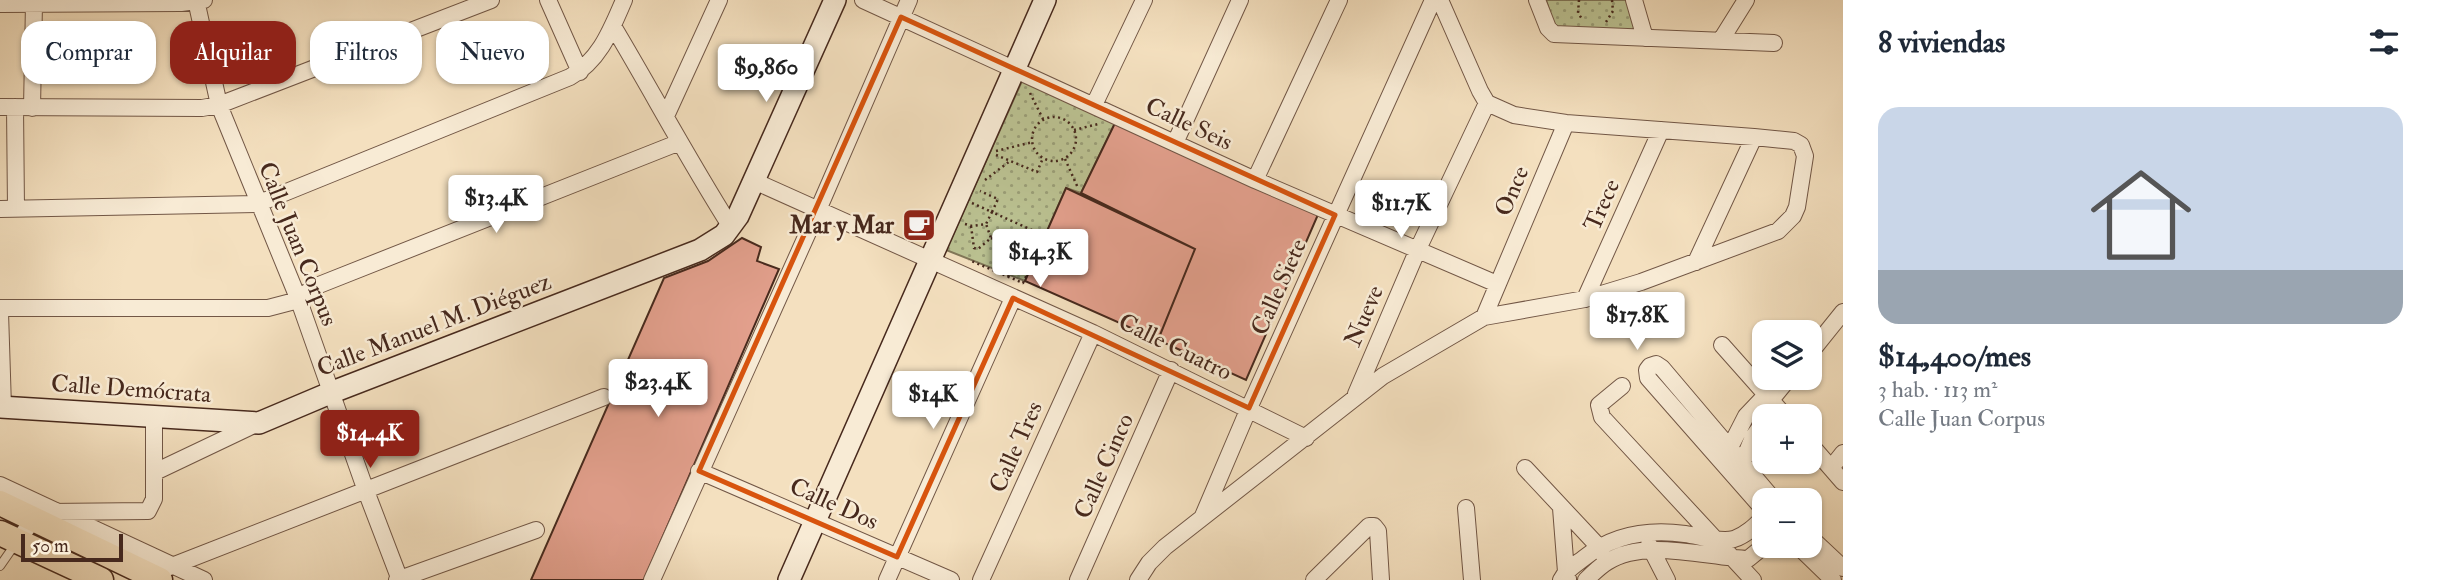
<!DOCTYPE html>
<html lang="es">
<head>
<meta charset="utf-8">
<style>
  :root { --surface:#fff; --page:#f2f2f3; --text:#1f2937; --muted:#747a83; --accent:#8f2418 }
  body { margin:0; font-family:"IM FELL Double Pica",serif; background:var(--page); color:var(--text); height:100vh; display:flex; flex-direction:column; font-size:26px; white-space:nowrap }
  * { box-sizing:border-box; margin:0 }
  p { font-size:23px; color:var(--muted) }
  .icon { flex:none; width:38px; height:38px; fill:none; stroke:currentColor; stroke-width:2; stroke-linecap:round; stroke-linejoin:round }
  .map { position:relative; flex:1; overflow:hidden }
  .drawer { display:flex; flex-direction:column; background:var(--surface); width:595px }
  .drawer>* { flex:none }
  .banner { position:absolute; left:21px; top:21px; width:665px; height:63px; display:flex; gap:14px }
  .tools { position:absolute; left:1752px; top:320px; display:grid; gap:14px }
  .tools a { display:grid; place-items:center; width:70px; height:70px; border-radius:14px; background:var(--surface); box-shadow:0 2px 5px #0004; font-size:35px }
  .scale { position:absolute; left:21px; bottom:18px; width:102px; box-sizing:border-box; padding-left:7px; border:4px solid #47291d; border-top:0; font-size:19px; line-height:24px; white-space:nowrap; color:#47291d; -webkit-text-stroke:5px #f8ebd5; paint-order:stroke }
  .price { position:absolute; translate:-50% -60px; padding:0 16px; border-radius:7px; background:#fff; color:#222; font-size:23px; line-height:46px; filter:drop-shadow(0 2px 4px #0008) }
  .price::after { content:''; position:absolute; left:50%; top:42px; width:21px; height:16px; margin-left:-10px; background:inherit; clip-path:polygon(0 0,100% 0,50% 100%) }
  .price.current { background:var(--accent); color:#fff }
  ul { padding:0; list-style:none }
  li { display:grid; align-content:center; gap:14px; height:371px; padding:0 35px }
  li span { display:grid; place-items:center; height:217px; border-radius:21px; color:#555 }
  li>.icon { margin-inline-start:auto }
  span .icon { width:126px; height:126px; fill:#fffc; stroke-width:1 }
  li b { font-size:30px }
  h2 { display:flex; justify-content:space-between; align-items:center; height:84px; padding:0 35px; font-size:30px }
  .pill { padding:0 24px; border-radius:21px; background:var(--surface); box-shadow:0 2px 5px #0004; font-size:24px; line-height:63px }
  .pill.current { background:var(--accent); color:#fff }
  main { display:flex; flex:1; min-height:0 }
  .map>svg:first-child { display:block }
  .park { fill:url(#park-dots); stroke:#817658; stroke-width:2 }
  .building { fill:#e3a08d; stroke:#47291d; stroke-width:2 }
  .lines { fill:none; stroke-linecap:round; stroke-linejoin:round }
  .lane-casing { stroke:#725746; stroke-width:10 }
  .street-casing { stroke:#725746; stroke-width:18 }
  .secondary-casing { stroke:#47291d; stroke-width:24 }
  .primary-casing { stroke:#47291d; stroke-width:27 }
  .path { stroke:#47291d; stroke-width:2.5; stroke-dasharray:2 3.5; stroke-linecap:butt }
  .lane { stroke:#f8ebd5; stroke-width:8 }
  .street { stroke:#f8ebd5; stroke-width:16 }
  .secondary { stroke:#f8ebd5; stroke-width:21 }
  .primary { stroke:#f4e0bf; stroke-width:24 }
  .marked { fill:none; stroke:#d8540e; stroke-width:5; stroke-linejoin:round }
  .labels { text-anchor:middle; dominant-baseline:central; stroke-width:5; stroke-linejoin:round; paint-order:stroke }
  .street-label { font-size:24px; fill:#47291d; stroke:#f8ebd5 }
  .poi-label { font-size:24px; font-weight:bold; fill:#47291d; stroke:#f8ebd5; text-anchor:end }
</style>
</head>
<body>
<main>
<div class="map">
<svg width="1843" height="580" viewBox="0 0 1843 580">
  <defs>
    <pattern id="park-dots" width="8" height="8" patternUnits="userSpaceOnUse" patternTransform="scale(1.75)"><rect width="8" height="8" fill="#bbc292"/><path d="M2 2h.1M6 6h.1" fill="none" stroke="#9a9e77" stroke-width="1.8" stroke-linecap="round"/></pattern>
  </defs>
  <rect width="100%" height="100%" fill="#f4e0bf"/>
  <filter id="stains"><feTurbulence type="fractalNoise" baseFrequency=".00286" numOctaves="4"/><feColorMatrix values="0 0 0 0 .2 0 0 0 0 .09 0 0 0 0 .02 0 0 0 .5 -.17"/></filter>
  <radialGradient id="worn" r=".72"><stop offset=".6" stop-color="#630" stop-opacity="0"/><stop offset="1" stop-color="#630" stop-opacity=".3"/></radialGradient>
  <path class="park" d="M1546 0H1629L1638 30 1555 29Z
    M1022 81 1116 121 1081 193 1066 188 1025 281 946 250Z"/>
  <path class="building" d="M1116 121 1320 210 1246 380 1158 340 1195 249 1081 193Z
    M1066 188 1195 249 1158 340 1025 281Z
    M742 238 761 247 757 261 779 269 644 580H531L664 278 708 261Z"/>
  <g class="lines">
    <g class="lane-casing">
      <path id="lane" d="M0 566 16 543"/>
    </g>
    <g class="street-casing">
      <path id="street" d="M196 0 219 105 298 298 366 491 400 580
        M548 0 580 72
        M863 0 1255 180 1497 284
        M1537 0 1548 28 1554 34 1774 43
        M1634 0 1645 38
        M0 4 181 3 204 0
        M613 26C653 93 689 161 731 227
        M1721 40 1746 0
        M1094 105 1144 0
        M0 107 202 108 219 105 491 0
        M15 107 16 209
        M32 108 34 3
        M666 116 719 0
        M1175 143 1240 0
        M1255 180 1339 0
        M754 181 1093 333 1306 438
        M0 209 257 204 570 77C600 60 611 30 624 0
        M1696 262 1754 137
        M1585 299 1661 130
        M0 308H268L291 302 319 285 680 142
        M0 312 3 407
        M1484 317 1566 123
        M1722 345 1785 416
        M1810 353 1843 312
        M1622 386 1599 405 1602 417 1753 580
        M1356 394 1418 249 1487 103
        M1771 400 1789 378
        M1810 444 1843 482
        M1725 457 1746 416 1766 395
        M1525 468 1598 546 1602 553
        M1831 468 1843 453
        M1740 469 1753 437 1764 422
        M699 471 951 580
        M155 472 256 424
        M0 485 204 580
        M1466 508 1472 580
        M1561 508 1566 572 1568 579
        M1764 510 1648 378 1647 370 1650 366 1656 364 1662 368 1774 500
        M1203 516 1249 408 1433 0
        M1810 537 1843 568
        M18 541 34 518 48 512 148 511 154 499V416
        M1649 545 1667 580
        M1798 546 1833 580
        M149 575 604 397
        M397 580 536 530
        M652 580 818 210 909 0
        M887 580 1013 298
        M981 580 1093 333
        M1078 580 1171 370
        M1138 580 1149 563 1165 547 1383 376 1484 317 1585 299 1641 282 1778 231 1793 216 1797 207 1805 156 1801 145 1794 141 1754 137 1566 123 1514 115 1487 103 1480 91 1440 0
        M1314 580 1369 526H1374L1378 531 1381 580
        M1561 580C1566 570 1575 565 1584 558 1614 534 1648 529 1685 534 1700 536 1720 543 1734 539 1746 535 1755 526 1764 517
        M1586 580C1592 574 1599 567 1607 562 1645 538 1705 557 1748 559L1764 546"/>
    </g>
    <g class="secondary-casing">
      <path id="secondary" d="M0 407 259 423 330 393 700 250 724 235 738 216 835 0
        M789 580 1045 0"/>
    </g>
    <g class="primary-casing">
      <path id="primary" d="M0 503 160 580
        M0 533 101 580"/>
    </g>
    <path class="path" d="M1579 0 1578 13 1582 19
      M1606 22 1613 11 1612 0
      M1030 93 1043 119
      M1032 139a22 22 0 1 1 44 0a22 22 0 1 1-44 0Z
      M1074 130 1098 124
      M996 151 1033 142
      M996 155 1037 172 1043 158
      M1065 159 1078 188
      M985 180 1010 161
      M972 203 992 212 998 199 980 191
      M965 224 972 226 986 224 992 212 1045 236 1023 283 969 260
      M971 226 974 248 978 249 991 238 986 224
      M991 238 1013 247 1023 243 1025 253 1035 258
      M1023 243 1028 229
      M1013 247 1017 257 1025 253
      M1008 277 1017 257"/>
    <use href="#lane" class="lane"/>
    <use href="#street" class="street"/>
    <use href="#secondary" class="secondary"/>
    <use href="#primary" class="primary"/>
  </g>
  <path class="marked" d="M901 17 1335 215 1249 408 1013 298 897 557 699 471Z"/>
  <defs>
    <g id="cafe-square" transform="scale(1.75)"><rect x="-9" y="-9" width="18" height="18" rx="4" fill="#8f2418" stroke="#f8ebd5"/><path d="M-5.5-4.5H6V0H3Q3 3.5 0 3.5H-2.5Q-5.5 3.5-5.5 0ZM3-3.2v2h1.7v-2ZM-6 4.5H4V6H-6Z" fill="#fff"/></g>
  </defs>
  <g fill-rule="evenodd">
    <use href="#cafe-square" x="919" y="225"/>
  </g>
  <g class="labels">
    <g class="street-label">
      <text transform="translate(1189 124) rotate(25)">Calle Seis</text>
      <text transform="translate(1512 191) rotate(-67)">Once</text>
      <text transform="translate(1602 205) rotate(-66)">Trece</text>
      <text transform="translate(298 244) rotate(68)">Calle Juan Corpus</text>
      <text transform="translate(1279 287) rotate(-66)">Calle Siete</text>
      <text transform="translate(1364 316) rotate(-67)">Nueve</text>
      <text transform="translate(434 325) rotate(-21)">Calle Manuel M. Diéguez</text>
      <text transform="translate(1175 347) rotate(26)">Calle Cuatro</text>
      <text transform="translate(131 389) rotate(4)">Calle Demócrata</text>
      <text transform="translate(1016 447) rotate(-66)">Calle Tres</text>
      <text transform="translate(1104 466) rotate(-66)">Calle Cinco</text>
      <text transform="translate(834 504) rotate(24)">Calle Dos</text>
    </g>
    <g class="poi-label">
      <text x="894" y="225">Mar y Mar</text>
    </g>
  </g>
  <rect width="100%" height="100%" filter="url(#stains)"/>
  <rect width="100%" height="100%" fill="url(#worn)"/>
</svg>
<div class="tools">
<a><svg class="icon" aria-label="layers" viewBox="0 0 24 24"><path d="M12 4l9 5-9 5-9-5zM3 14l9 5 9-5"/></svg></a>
<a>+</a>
<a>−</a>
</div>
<div class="scale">50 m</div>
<b class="price" style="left:766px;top:104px">$9,860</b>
<b class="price" style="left:496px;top:235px">$13.4K</b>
<b class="price" style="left:1401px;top:240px">$11.7K</b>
<b class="price" style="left:1040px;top:289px">$14.3K</b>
<b class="price" style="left:1637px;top:352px">$17.8K</b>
<b class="price" style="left:658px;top:419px">$23.4K</b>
<b class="price" style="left:933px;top:431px">$14K</b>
<b class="price current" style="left:370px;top:470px">$14.4K</b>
<div class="banner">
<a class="pill">Comprar</a>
<a class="pill current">Alquilar</a>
<a class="pill">Filtros</a>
<a class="pill">Nuevo</a>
</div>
</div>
<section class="drawer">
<h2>8 viviendas<svg class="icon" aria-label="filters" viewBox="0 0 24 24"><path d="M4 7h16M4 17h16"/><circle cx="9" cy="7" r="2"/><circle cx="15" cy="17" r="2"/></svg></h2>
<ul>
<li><span style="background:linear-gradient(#c9d6e8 75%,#9aa5b1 0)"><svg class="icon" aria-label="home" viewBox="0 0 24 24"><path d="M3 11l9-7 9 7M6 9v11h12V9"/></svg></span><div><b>$14,400/mes</b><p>3 hab. · 113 m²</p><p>Calle Juan Corpus</p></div></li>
</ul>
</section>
</main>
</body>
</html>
